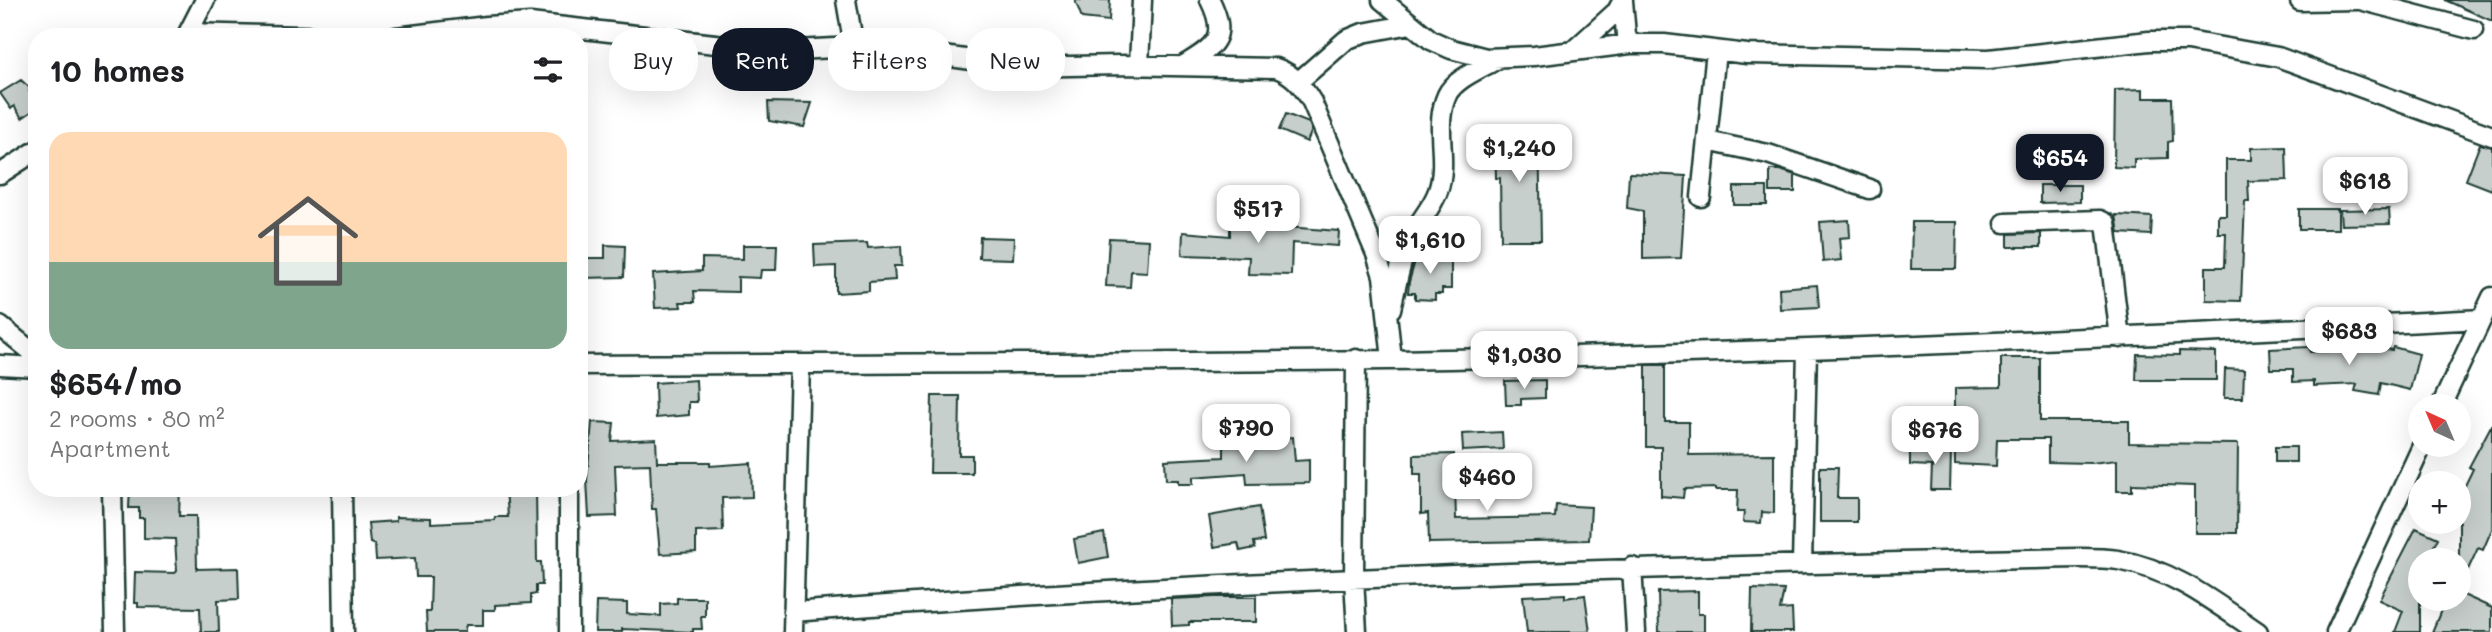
<!DOCTYPE html>
<html lang="en">
<head>
<meta charset="utf-8">
<style>
  :root { --surface:#fff; --page:#f2f2f2; --text:#202124; --muted:#757577; --accent:#111827 }
  body { margin:0; font-family:Mali,sans-serif; background:var(--page); color:var(--text); height:100vh; display:flex; flex-direction:column; font-size:26px; white-space:nowrap }
  * { box-sizing:border-box; margin:0 }
  p { font-size:23px; color:var(--muted) }
  .icon { flex:none; width:38px; height:38px; fill:none; stroke:currentColor; stroke-width:2; stroke-linecap:round; stroke-linejoin:round }
  .map { position:relative; flex:1; overflow:hidden }
  .drawer { position:absolute; left:28px; top:28px; width:560px; height:469px; display:flex; flex-direction:column; background:var(--surface); border-radius:28px; box-shadow:0 7px 28px #0002 }
  .drawer>* { flex:none }
  .guide { position:absolute; left:609px; top:28px; width:665px; height:63px; display:flex; gap:14px }
  .needle { width:46px; rotate:316deg }
  .tools { position:absolute; left:2408px; top:394px; display:grid; gap:14px }
  .tools a { display:grid; place-items:center; width:63px; height:63px; border-radius:50%; background:var(--surface); box-shadow:0 7px 28px #0002; font-size:35px }
  .price { position:absolute; translate:-50% -60px; padding:0 16px; border-radius:14px; background:#fff; color:#222; font-size:23px; line-height:46px; filter:drop-shadow(0 2px 4px #0008) }
  .price::after { content:''; position:absolute; left:50%; top:42px; width:21px; height:16px; margin-left:-10px; background:inherit; clip-path:polygon(0 0,100% 0,50% 100%) }
  .price.on { background:var(--accent); color:#fff }
  ul { padding:0; list-style:none }
  li { display:grid; align-content:center; gap:14px; height:371px; padding:0 21px }
  li span { display:grid; place-items:center; height:217px; border-radius:21px; color:#555 }
  li>.icon { margin-inline-start:auto }
  span .icon { width:126px; height:126px; fill:#fffc; stroke-width:1 }
  li b { font-size:30px }
  h2 { display:flex; justify-content:space-between; align-items:center; height:84px; padding:0 21px; font-size:30px }
  .pill { padding:0 24px; border-radius:28px; background:var(--surface); box-shadow:0 7px 28px #0002; font-size:24px; line-height:63px }
  .pill.on { background:var(--accent); color:#fff }
  .map>svg:first-child { display:block }
  .building { fill:#c7cfcc; stroke:#1f3d34; stroke-width:2 }
  .lines { fill:none; stroke-linecap:round; stroke-linejoin:round }
  .minor-casing { stroke:#1f3d34; stroke-width:23 }
  .minor { stroke:#fff; stroke-width:18 }
</style>
</head>
<body>
<div class="map">
<svg width="2492" height="632" viewBox="0 0 2492 632">
  <rect width="100%" height="100%" fill="#fff"/>
  <filter id="ink" filterUnits="userSpaceOnUse"><feTurbulence type="fractalNoise" baseFrequency=".0143" numOctaves="2"/><feDisplacementMap in="SourceGraphic" scale="14" xChannelSelector="R" yChannelSelector="G"/><feConvolveMatrix kernelMatrix="1 2 1 2 8 2 1 2 1" color-interpolation-filters="sRGB"/></filter>
  <g filter="url(#ink)">
    <path class="building" d="M1075 0H1110L1109 21 1082 18Z
      M2445 0H2492V21Z
      M21 80 31 89 29 91 37 104V108L22 118 14 106 11 109 0 93Z
      M2143 89V98H2172L2173 141 2168 142V158L2134 159V168L2114 167 2115 90Z
      M768 102 812 103 804 127 769 121Z
      M1286 114 1309 123 1312 130 1307 142 1279 130Z
      M1539 130 1541 240H1501L1500 178H1496L1495 132Z
      M2480 144 2492 147V190L2466 180Z
      M2286 147 2287 180 2248 181 2249 201H2245L2241 301 2206 300V267H2225L2226 233H2218V215H2226V160H2251V148Z
      M1770 170H1780L1795 175V192H1770Z
      M1629 173 1686 176 1681 258 1643 259V211L1627 208Z
      M2040 185H2080V202L2040 203Z
      M1734 187H1767V205H1734Z
      M2299 209H2338V229H2299Z
      M2389 209 2390 224 2341 225 2340 210Z
      M2116 215 2152 217 2151 235 2119 233Z
      M1849 220 1850 237 1839 238 1841 260 1823 262 1820 222Z
      M1912 222H1957L1956 269H1911Z
      M1230 223 1339 231 1338 246 1292 243 1291 275 1248 274 1249 257 1182 255 1183 232 1230 236Z
      M2041 233V247H2008V234Z
      M980 237 1014 238 1013 259 979 258Z
      M1109 238 1149 240 1147 272 1131 271 1130 287 1106 286Z
      M867 243 868 248 901 246 902 266H894L895 280 869 282V291L836 293V266L815 267 814 245Z
      M605 245 625 246 624 277 583 278V258H605Z
      M743 245H777L776 270H761L760 278 738 277V292L694 291 695 302H680L681 307 655 308 653 274 702 271V258L743 259Z
      M1417 254H1451V289H1442V294H1435V300L1415 299V293H1408L1409 282Z
      M1817 285 1819 307 1780 309 1779 288Z
      M2364 345 2392 350 2393 347 2419 354 2410 390 2381 383 2379 395 2355 391 2357 384 2314 386V381L2293 382V369H2271L2270 349 2309 347 2310 352 2363 350Z
      M2179 351 2216 352V380H2136L2137 354 2179 355Z
      M2001 358H2040V421H2129V443L2238 444 2237 533H2195V486L2132 484V491H2117V460L2091 463 2048 462V439H1997L1996 466 1955 464V388L2001 387Z
      M1646 365H1665V422H1689V455L1774 454V513L1762 512 1761 523 1743 522 1744 512H1737L1738 490H1716V488L1684 489 1683 498 1661 496V447H1646Z
      M2225 369 2244 370 2243 398H2224Z
      M696 380 697 402H689V415L656 418 655 383Z
      M1545 380V398L1521 399V405H1506L1505 381Z
      M932 396H960L959 455H972V473H930Z
      M592 422 614 423 612 441 656 439 657 462H710V466L751 463 752 497 722 498 723 531 696 532V552L660 554 656 509H652L650 464 615 465 617 516 589 517 587 480Z
      M2492 424V529L2483 550 2478 548 2459 589V498L2473 469 2469 467Z
      M1502 432 1503 449 1463 451 1462 434Z
      M1293 437 1295 461 1309 460V483L1247 484 1246 473 1193 477V484H1178V480H1166L1165 460 1224 457V443Z
      M2275 447H2296V462H2275Z
      M1910 449 1951 450 1950 490H1931L1932 466 1910 465Z
      M1454 454 1456 519 1555 517 1556 505 1591 507 1589 540 1429 543 1428 513 1421 514V474H1414V455Z
      M1820 467H1838L1837 498H1857V522H1820Z
      M130 488H180L179 516H196L197 569 238 568 239 599 218 600 219 632H201L200 608 138 607V603H134L135 572 175 573 177 571 175 539 144 538V518H139V508H129Z
      M506 488H536L537 562H541L542 585H536V594L531 595V603L495 605V610H483V625H466L464 632H427L426 612H430L431 577H416L415 558 376 560 375 545 370 543 368 523 396 521V517L431 518V523L495 520V517H508Z
      M1259 507 1264 541 1254 542 1255 548 1240 551 1238 543 1214 547 1209 516Z
      M2416 528 2438 538 2427 560H2420V632H2395L2403 611 2379 600Z
      M1104 533 1108 557 1078 563 1074 539Z
      M1752 589 1784 590 1780 610 1792 609 1793 632H1751Z
      M1698 591V614H1704V632H1659L1658 592Z
      M2459 593 2492 608V632H2432L2446 598H2459Z
      M1565 594V598L1585 595 1590 632H1527L1523 596Z
      M1215 597H1256V622H1189V625L1172 626 1171 599Z
      M677 598H705V616H701L702 629H693V632L622 629V632H595L596 602 627 603V614L661 616V604L677 603Z"/>
    <g class="lines">
      <g class="minor-casing">
        <path id="minor" d="M846 0 854 47
          M1382 0 1431 40 1451 49 1486 58 1534 56 1630 44H1664L1747 54 1989 59 2149 41H2188L2278 57 2492 136
          M2360 0 2474 30
          M1623 1 1626 35 1630 44
          M2300 1 2357 0
          M188 33 335 37
          M186 37 205 0
          M396 37 487 26 530 23 777 51 854 47 900 50 1022 67 1119 65 1276 68C1294 74 1303 87 1312 102L1376 254 1383 276 1392 360
          M1574 50 1617 11 1623 0
          M1139 65 1142 0
          M1184 65C1216 46 1228 37 1210 0
          M1298 82 1346 40 1363 33 1411 24
          M1707 141 1768 154 1870 189
          M0 174 37 150
          M1701 197 1716 51
          M2005 223 2100 220 2106 223 2120 338
          M1391 309C1397 285 1400 260 1411 237 1419 221 1432 208 1438 191 1449 159 1433 126 1447 95 1455 78 1483 68 1499 58
          M0 326 37 356
          M1356 359 1354 578 1357 632
          M0 365 37 367
          M579 365C869 363 1160 364 1450 359 1794 352 2138 337 2482 319
          M2441 406 2492 297
          M112 488 115 632
          M342 488 344 632
          M569 488V632
          M1802 564 1807 350
          M1632 567 1636 632
          M793 612C1221 578 1651 567 2080 558 2093 558 2106 558 2118 560 2172 569 2214 602 2258 632
          M793 632 800 364
          M2336 632 2423 444"/>
      </g>
      <use href="#minor" class="minor"/>
    </g>
  </g>
</svg>
<div class="tools">
<a><svg class="needle" viewBox="-14 -14 28 28"><path d="M0-13l5 13h-10z" fill="#e53935"/><path d="M0 13l5-13h-10z" fill="#757577"/></svg></a>
<a>+</a>
<a>−</a>
</div>
<b class="price" style="left:1519px;top:184px">$1,240</b>
<b class="price on" style="left:2060px;top:194px">$654</b>
<b class="price" style="left:2365px;top:217px">$618</b>
<b class="price" style="left:1258px;top:245px">$517</b>
<b class="price" style="left:1430px;top:276px">$1,610</b>
<b class="price" style="left:2349px;top:367px">$683</b>
<b class="price" style="left:1524px;top:391px">$1,030</b>
<b class="price" style="left:1246px;top:464px">$790</b>
<b class="price" style="left:1935px;top:466px">$676</b>
<b class="price" style="left:1487px;top:513px">$460</b>
<div class="guide">
<a class="pill">Buy</a>
<a class="pill on">Rent</a>
<a class="pill">Filters</a>
<a class="pill">New</a>
</div>
<section class="drawer">
<h2>10 homes<svg class="icon" aria-label="filters" viewBox="0 0 24 24"><path d="M4 7h16M4 17h16"/><circle cx="9" cy="7" r="2"/><circle cx="15" cy="17" r="2"/></svg></h2>
<ul>
<li><span style="background:linear-gradient(#ffd9b3 60%,#7fa58c 0)"><svg class="icon" aria-label="home" viewBox="0 0 24 24"><path d="M3 11l9-7 9 7M6 9v11h12V9"/></svg></span><div><b>$654/mo</b><p>2 rooms · 80 m²</p><p>Apartment</p></div></li>
</ul>
</section>
</div>
</body>
</html>
